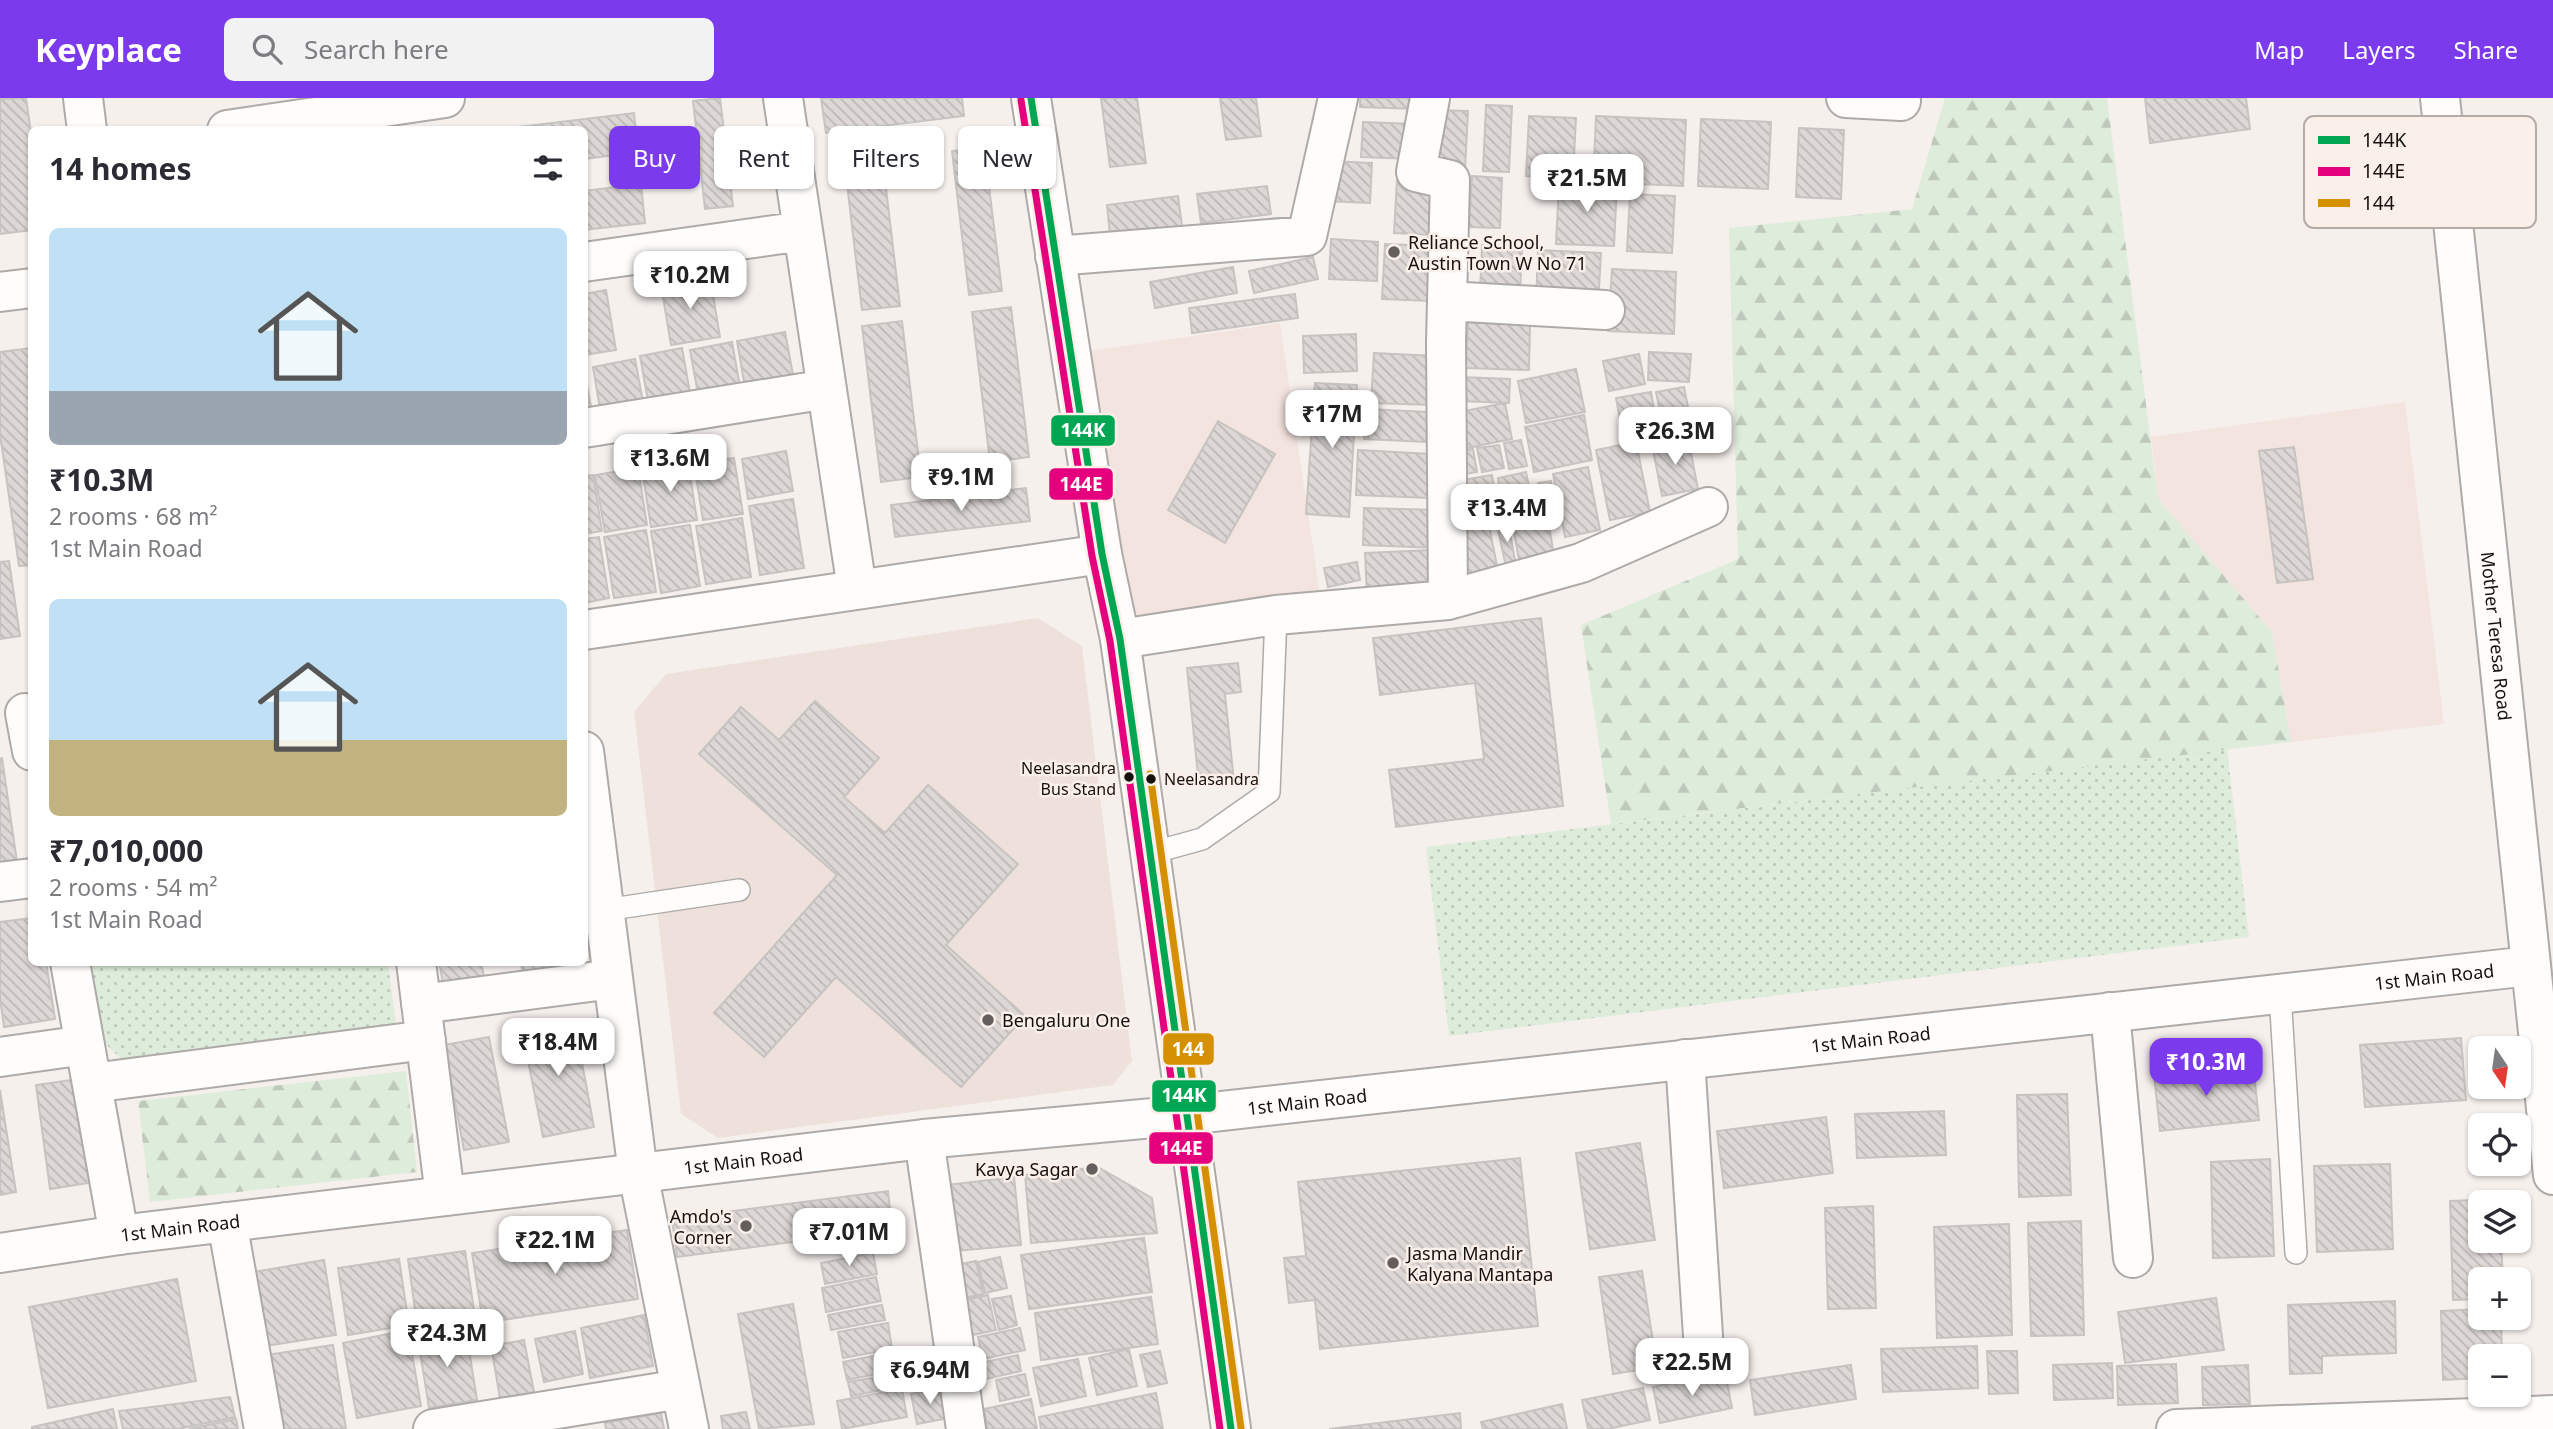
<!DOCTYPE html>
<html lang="en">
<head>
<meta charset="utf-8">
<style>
  :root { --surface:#fff; --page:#f2f2f3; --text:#2b2b33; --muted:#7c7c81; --accent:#7c3aed }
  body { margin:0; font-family:"Noto Sans",sans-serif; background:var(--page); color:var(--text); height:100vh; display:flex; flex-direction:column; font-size:26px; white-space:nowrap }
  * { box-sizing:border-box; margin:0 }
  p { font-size:23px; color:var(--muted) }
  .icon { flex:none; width:38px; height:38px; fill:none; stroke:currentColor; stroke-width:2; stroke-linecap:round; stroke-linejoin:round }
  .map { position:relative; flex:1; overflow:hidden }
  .details { position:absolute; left:28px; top:28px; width:560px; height:840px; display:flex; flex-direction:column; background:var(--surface); border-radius:10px; box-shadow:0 2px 5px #0004 }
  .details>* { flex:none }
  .hud { position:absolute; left:609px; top:28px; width:665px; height:63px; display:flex; gap:14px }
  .needle { width:46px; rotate:167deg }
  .buttons { position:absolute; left:2468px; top:938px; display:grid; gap:14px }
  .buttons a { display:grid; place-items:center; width:63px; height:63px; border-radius:10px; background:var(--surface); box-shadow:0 2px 5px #0004; font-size:35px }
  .price { position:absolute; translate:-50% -60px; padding:0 16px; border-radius:14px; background:#fff; color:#222; font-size:23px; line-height:46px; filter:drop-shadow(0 2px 4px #0008) }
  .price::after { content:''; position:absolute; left:50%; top:42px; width:21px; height:16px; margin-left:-10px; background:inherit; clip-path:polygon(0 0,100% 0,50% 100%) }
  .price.on { background:var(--accent); color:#fff }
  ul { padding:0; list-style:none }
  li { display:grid; align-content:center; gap:14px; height:371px; padding:0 21px }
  li span { display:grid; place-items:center; height:217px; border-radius:10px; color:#555 }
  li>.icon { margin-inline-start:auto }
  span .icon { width:126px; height:126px; fill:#fffc; stroke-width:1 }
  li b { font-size:30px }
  h2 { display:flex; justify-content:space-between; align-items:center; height:84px; padding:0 21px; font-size:30px }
  .tag { padding:0 24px; border-radius:10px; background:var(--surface); box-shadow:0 2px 5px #0004; font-size:24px; line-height:63px }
  .tag.on { background:var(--accent); color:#fff }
  header { display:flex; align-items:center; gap:42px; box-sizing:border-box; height:98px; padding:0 35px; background:var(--accent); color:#fff }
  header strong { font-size:33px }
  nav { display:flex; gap:38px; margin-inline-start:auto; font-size:24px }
  .search { width:490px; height:63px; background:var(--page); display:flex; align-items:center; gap:18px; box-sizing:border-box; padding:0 24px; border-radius:10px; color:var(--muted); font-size:26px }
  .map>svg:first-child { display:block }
  .built { fill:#eee1db }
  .education { fill:#f4e4df }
  .grass { fill:url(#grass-dots) }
  .forest { fill:url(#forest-firs) }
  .building { fill:url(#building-back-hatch); stroke:#c7c3c0; stroke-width:2 }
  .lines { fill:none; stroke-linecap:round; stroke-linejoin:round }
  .service-casing { stroke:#aeaaa8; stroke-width:24 }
  .minor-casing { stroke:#aeaaa8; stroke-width:42 }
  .tertiary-casing { stroke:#aeaaa8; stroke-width:42 }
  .service { stroke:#fefdfc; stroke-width:21 }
  .minor { stroke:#fefdfc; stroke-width:38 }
  .tertiary { stroke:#fefdfc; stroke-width:38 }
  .bus-1-casing { stroke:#faefe9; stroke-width:12 }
  .bus-2-casing { stroke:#faefe9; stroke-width:12 }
  .bus-3-casing { stroke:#faefe9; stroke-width:12 }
  .bus-1 { stroke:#00a651; stroke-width:7 }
  .bus-2 { stroke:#e5007d; stroke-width:7 }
  .bus-3 { stroke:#d59002; stroke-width:7 }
  .poi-dot { fill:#645f5d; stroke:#faefe9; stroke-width:2.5 }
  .bus-dot { fill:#15110f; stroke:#faefe9; stroke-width:2.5 }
  .labels { text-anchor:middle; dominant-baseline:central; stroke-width:5; stroke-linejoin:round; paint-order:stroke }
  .bus-label { font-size:16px; fill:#15110f; stroke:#faefe9; text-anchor:end }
  .poi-label { font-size:18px; fill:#15110f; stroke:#faefe9; text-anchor:start }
  .street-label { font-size:18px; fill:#15110f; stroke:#faefe9 }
  .key { fill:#faefe9; stroke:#b5aca8; stroke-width:2 }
  .key-label { font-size:19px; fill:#15110f }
  .line-badge { stroke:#faefe9; stroke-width:2.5 }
  .badge-label { font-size:19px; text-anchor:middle; font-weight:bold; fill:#fff }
</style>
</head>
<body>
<header>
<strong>Keyplace</strong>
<div class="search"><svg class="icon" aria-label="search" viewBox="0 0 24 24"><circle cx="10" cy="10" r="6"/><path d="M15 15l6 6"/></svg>Search here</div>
<nav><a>Map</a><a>Layers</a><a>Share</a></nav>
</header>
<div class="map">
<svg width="2553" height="1331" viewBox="0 0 2553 1331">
  <defs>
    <pattern id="grass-dots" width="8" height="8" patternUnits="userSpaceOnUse" patternTransform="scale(1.75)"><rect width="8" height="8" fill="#deecdb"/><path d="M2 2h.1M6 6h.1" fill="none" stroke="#bec9bb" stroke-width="1.8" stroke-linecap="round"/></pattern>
    <pattern id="forest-firs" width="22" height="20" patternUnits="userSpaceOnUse" patternTransform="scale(1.75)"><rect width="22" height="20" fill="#deecdb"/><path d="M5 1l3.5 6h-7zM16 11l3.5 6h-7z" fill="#bec9bb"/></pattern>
    <pattern id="building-back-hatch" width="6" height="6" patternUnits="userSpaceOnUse" patternTransform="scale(1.75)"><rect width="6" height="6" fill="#ddd8d6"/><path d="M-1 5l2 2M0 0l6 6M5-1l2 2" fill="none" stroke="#bdb8b6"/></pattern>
  </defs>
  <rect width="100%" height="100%" fill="#f6f0ed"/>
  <path class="built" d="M1038 520 1082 548 1132 963 1113 987 718 1040 681 1016 634 614 666 576Z"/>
  <path class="education" d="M1280 225 1320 497 1130 525 1090 253Z
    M2405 304 2444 626 2291 644 2272 534 2158 401 2151 339Z"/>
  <path class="grass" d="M2227 651 2249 839 1449 938 1426 749Z
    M89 865H388L397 936 130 969 100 941Z"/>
  <path class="forest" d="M1945 0H2107L2158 401 2272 534 2291 644 1611 726 1581 527 1738 461 1729 130 1912 111Z
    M406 973 417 1074 150 1104 138 1003Z"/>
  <path class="building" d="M26 0 32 42V132L0 136V1Z
    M720 0 733 108 705 111 693 3Z
    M821 0H962L964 18 826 35Z
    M1101 0H1137L1146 65 1110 69Z
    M1220 0H1256L1261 38 1226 42Z
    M1360 0H1417L1416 11 1360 9Z
    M2145 0H2246L2250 31 2150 45Z
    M1486 7 1512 8 1509 74 1483 73Z
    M1431 12 1468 13 1465 72 1428 70Z
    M634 15 638 54 584 61V32H494Z
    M1529 18 1576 20 1573 80 1526 78Z
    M1596 18 1686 22 1683 88 1593 84Z
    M1701 21 1771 24 1768 91 1698 88Z
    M1363 24 1414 26 1412 61 1361 59Z
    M1799 30 1844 32 1841 101 1796 99Z
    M984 49 1002 193 969 197 952 53Z
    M1328 63 1372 65 1370 105 1326 103Z
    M883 65 900 208 862 212 845 69Z
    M1472 78 1502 80 1500 130 1469 129Z
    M1397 82 1437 83 1435 137 1394 135Z
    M1559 85 1617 87 1614 148 1556 146Z
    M641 86 645 125 584 132V93Z
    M1267 88 1271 116 1201 125 1197 96Z
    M1630 96 1675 98 1672 155 1627 153Z
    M1178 98 1182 128 1110 137 1107 107Z
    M1331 141 1378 144 1377 183 1329 181Z
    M1385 146 1433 148 1430 203 1382 201Z
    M1482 147 1522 149 1520 196 1480 194Z
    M1538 152 1601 155 1598 207 1536 204Z
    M1313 159 1318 181 1254 195 1249 173Z
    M1233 169 1237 195 1155 210 1150 184Z
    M1612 171 1676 174 1674 236 1608 233Z
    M710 179 720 239 671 247 661 187Z
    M606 192 616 252 584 257V196Z
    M1295 196 1298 220 1192 235 1189 210Z
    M1011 209 1029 359 990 364 972 214Z
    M902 223 921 379 881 384 862 228Z
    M1468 224 1530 227 1529 272 1466 270Z
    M785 234 796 293 747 301 737 243Z
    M1356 236 1357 273 1304 275 1303 238Z
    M732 244 742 300 700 307 690 252Z
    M32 250V467L19 468 0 336V254Z
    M682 250 692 306 650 314 640 258Z
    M1649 254 1691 256 1689 284 1648 282Z
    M1374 255 1435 258 1433 307 1371 305Z
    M1639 256 1645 286 1609 293 1603 263Z
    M635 261 645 315 602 323 593 269Z
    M584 270 593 320 584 322Z
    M1576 271 1585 314 1526 325 1518 283Z
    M1460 279 1510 281 1509 305 1459 303Z
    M1315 285 1357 287 1349 419 1306 416Z
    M1684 289 1692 329 1664 334 1656 294Z
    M1651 294 1658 335 1624 342 1616 300Z
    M1505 305 1512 341 1467 350 1459 314Z
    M1365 311 1428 314 1426 344 1364 341Z
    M1584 317 1592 362 1534 374 1525 329Z
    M1218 323 1275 356 1225 445 1168 412Z
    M1688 340 1698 391 1662 398 1652 347Z
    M1521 342 1527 368 1509 371 1504 345Z
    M1636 344 1650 414 1610 422 1596 352Z
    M1499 347 1504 370 1482 374 1477 350Z
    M2294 349 2313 481 2277 485 2259 353Z
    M1473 351 1477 374 1459 377 1454 355Z
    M1358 352 1431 356 1429 400 1356 397Z
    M786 353 793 393 748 401 742 361Z
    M734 360 743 416 703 422 694 366Z
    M688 364 697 422 651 429 642 371Z
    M1588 369 1600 432 1565 439 1553 376Z
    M638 370 647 427 605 434 595 377Z
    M1526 374 1532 403 1503 409 1498 380Z
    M593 377 602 433 584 436V378Z
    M1492 377 1495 396 1461 403 1457 383Z
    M1551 383 1553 396 1539 398 1538 385Z
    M1026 390 1030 423 895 439 891 407Z
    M793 401 804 470 760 477 749 408Z
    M1492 401 1496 422 1459 429 1455 408Z
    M1545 404 1555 463 1520 468 1510 410Z
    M1364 410 1439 412 1437 450 1363 447Z
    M1507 419 1517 473 1507 474 1496 422Z
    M742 420 751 479 706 486 696 428Z
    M690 427 700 488 661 495 651 433Z
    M1489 427 1498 473 1465 479 1455 433Z
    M646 432 656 494 614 500 604 439Z
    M599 439 609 500 584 505V441Z
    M1431 452 1433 496 1367 499 1365 455Z
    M9 463 20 538 0 541V464Z
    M1357 464 1360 482 1328 489 1324 470Z
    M1541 520 1563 708 1396 729 1389 672 1484 661 1475 585 1380 597 1373 540Z
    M1238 565 1241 594 1225 596 1234 684 1199 687 1187 570Z
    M815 603 879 660 844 699 885 735 928 687 1018 766 946 847 1025 918 961 989 836 879 764 959 714 915 837 777 699 656 741 609 779 642Z
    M2 660 17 764 0 766V661Z
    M32 820V864H46L55 921 4 929 0 900V824Z
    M439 864H481L485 884 444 891Z
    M521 864H569L570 870 523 878Z
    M574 922 594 1029 543 1039 522 932Z
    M489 939 509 1044 464 1052 444 947Z
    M2461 940 2466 1002 2365 1009 2360 947Z
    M2253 966 2259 1022 2160 1033 2154 977Z
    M86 980 101 1083 50 1091 36 987Z
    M0 992 16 1094 0 1097Z
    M2067 996 2071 1097 2019 1099 2017 997Z
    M1944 1013 1946 1057 1857 1060 1855 1016Z
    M1826 1019 1833 1075 1724 1090 1717 1033Z
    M1640 1045 1655 1142 1590 1151 1576 1055Z
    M1520 1060 1538 1228 1320 1251 1315 1202 1289 1205 1284 1160 1306 1158 1298 1084Z
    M2270 1061 2274 1158 2213 1160 2211 1064Z
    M2390 1066 2393 1151 2317 1154 2314 1068Z
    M1098 1069 1152 1100 1157 1135 1031 1145 1025 1077Z
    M1014 1079 1021 1147 956 1153 946 1087Z
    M888 1093 892 1131 677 1159 672 1121Z
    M2500 1101V1104H2480V1143H2501L2503 1181H2480V1201L2453 1202 2450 1103Z
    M1873 1108 1876 1210 1828 1211 1825 1110Z
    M2081 1123 2084 1237 2031 1238 2028 1125Z
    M2009 1126 2012 1237 1937 1240 1934 1129Z
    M627 1132 638 1201 483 1225 472 1155Z
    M1144 1140 1152 1194 1029 1211 1021 1157Z
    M465 1153 476 1225 418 1233 408 1161Z
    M873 1155 877 1176 825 1186 821 1165Z
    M1000 1159 1007 1190 985 1195 978 1164Z
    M399 1161 409 1227 348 1237 338 1170Z
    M324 1162 336 1237 265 1248 254 1174Z
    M976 1163 983 1196 955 1202 947 1169Z
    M1642 1173 1657 1269 1613 1276 1599 1179Z
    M876 1179 881 1203 826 1214 822 1190Z
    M177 1181 196 1283 48 1310 29 1209Z
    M988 1197 996 1232 959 1240 951 1205Z
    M1011 1198 1017 1227 999 1232 992 1201Z
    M1151 1199 1158 1246 1041 1262 1035 1215Z
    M2216 1200 2224 1252 2125 1265 2118 1214Z
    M2395 1203 2396 1255 2322 1258V1275L2290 1276 2288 1207Z
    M793 1206 814 1326 759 1331 738 1216Z
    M882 1207 885 1222 831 1232 828 1217Z
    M2480 1211V1220H2501L2502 1258H2480V1280L2443 1282 2441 1213Z
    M644 1217 653 1268 590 1280 581 1230Z
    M888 1225 892 1251 843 1260 838 1234Z
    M1020 1230 1025 1252 983 1261 978 1239Z
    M408 1232 421 1308 357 1320 343 1245Z
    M466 1233 477 1302 429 1310 418 1241Z
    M575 1233 583 1276 544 1284 535 1241Z
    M524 1242 534 1294 500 1300 491 1248Z
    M333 1247 346 1331H278L266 1257Z
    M1977 1248 1978 1290 1883 1294 1881 1251Z
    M1129 1251 1137 1288 1097 1297 1089 1260Z
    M1160 1253 1167 1285 1148 1289 1140 1257Z
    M1987 1253H2017L2018 1295 1989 1296Z
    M887 1255 891 1273 847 1282 843 1264Z
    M1018 1257 1021 1273 964 1286 961 1269Z
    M1078 1261 1086 1298 1041 1308 1033 1270Z
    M2112 1265 2113 1300 2054 1302 2053 1267Z
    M2176 1266 2178 1305 2118 1307 2117 1268Z
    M1851 1267 1856 1301 1755 1317 1750 1282Z
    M2248 1267 2250 1306 2203 1307 2202 1269Z
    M1725 1274 1732 1310 1660 1325 1653 1289Z
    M1025 1276 1029 1297 1000 1303 996 1282Z
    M889 1277 892 1290 851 1298 848 1284Z
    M943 1289 949 1320 917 1326 911 1296Z
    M1643 1290 1650 1322 1608 1331H1588L1582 1302Z
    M902 1291 907 1319 842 1331 837 1303Z
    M1156 1295 1163 1331H1041L1039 1319Z
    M230 1299 235 1319 178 1331H123L119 1313Z
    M1031 1301 1037 1331H988L984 1311Z
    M1562 1306 1567 1331H1483L1481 1324Z
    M113 1311 117 1331H32V1329Z
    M746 1314 750 1331H723L721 1318Z
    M661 1315 664 1331H606L605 1325Z
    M1460 1315 1461 1331H1329Z
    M236 1321 238 1331H189Z"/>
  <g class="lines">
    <g class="service-casing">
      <path id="service" d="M1151 755 1202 741 1269 694 1276 517
        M605 812 739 792
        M2280 896 2296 1155"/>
    </g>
    <g class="minor-casing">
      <path id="minor" d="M83 0 87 32
        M783 0 857 491
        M1430 0 1416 74 1450 82 1446 244 1448 502
        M1846 0 1901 3
        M227 32 445 0
        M1055 158 1307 138 1338 0
        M584 164 803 133
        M0 194 32 190
        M1447 203 1605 212
        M584 330 827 291
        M584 532 1102 456
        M1120 541 1276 517 1448 502 1581 465 1708 409
        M25 615 32 653
        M584 653 638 1075 689 1331
        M0 784 32 780
        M70 864 119 1137
        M416 864 445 1098
        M421 906 613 881
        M2110 914 2133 1160
        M0 959 85 947
        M1685 961 1704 1253
        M92 985 426 942
        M924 1041 966 1331
        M227 1124 264 1331
        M433 1331 681 1291
        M2176 1331 2553 1317"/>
    </g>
    <g class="tertiary-casing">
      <g id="tertiary">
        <path d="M1031 0 1102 456 1120 541 1231 1331"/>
        <path id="s1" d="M2440 0 2553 1077"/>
        <path id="s2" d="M0 1155 119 1137 924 1041 1186 1017 2530 868"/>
      </g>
    </g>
    <use href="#service" class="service"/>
    <use href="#minor" class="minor"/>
    <use href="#tertiary" class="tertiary"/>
    <g class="bus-1-casing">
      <path id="bus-1" d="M1031 0 1102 456 1120 541 1231 1331"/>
    </g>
    <g class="bus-2-casing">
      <path id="bus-2" d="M1021 2 1092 458 1110 543 1220 1331"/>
    </g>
    <g class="bus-3-casing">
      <path id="bus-3" d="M1150 676 1241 1330"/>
    </g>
    <use href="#bus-1" class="bus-1"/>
    <use href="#bus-2" class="bus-2"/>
    <use href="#bus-3" class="bus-3"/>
  </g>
  <g class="poi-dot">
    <circle cx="1394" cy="154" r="7"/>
    <circle cx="988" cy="922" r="7"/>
    <circle cx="1092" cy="1071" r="7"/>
    <circle cx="746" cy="1128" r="7"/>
    <circle cx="1393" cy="1165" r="7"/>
  </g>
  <g class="bus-dot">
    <circle cx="1129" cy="679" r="6"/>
    <circle cx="1151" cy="681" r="6"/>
  </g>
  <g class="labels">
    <g class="bus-label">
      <text x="1116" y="670">Neelasandra<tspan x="1116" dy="21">Bus Stand</tspan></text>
      <text x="1164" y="681" text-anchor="start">Neelasandra</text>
    </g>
    <g class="poi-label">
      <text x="1408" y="144">Reliance School,<tspan x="1408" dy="21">Austin Town W No 71</tspan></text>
      <text x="1002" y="922">Bengaluru One</text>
      <text x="1078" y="1071" text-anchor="end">Kavya Sagar</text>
      <text x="732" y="1118" text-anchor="end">Amdo's<tspan x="732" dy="21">Corner</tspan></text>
      <text x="1407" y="1155">Jasma Mandir<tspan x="1407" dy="21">Kalyana Mantapa</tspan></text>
    </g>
    <g class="street-label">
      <text stroke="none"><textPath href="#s1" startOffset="541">Mother Teresa Road</textPath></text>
      <text stroke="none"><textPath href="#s2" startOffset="2450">1st Main Road</textPath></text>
      <text stroke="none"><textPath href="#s2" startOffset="1883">1st Main Road</textPath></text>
      <text stroke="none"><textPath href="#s2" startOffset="1316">1st Main Road</textPath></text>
      <text stroke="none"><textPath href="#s2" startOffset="749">1st Main Road</textPath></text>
      <text stroke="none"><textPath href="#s2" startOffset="182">1st Main Road</textPath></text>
    </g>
  </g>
  <rect x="2304" y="18" width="232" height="112" rx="10" class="key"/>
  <rect x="2318" y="38" width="32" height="8" fill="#00a651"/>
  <rect x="2318" y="69" width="32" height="9" fill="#e5007d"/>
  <rect x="2318" y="101" width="32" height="8" fill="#d59002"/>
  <g class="key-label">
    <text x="2362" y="49">144K</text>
    <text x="2362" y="80">144E</text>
    <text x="2362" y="112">144</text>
  </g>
  <g class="line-badge">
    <rect x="1050" y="316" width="66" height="33" rx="7" fill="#00a651"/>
    <rect x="1048" y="369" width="66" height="34" rx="7" fill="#e5007d"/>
    <rect x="1162" y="934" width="53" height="34" rx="7" fill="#d59002"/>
    <rect x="1151" y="981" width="66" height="34" rx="7" fill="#00a651"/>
    <rect x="1148" y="1033" width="66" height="34" rx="7" fill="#e5007d"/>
  </g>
  <g class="badge-label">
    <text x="1083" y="339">144K</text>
    <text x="1081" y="393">144E</text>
    <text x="1188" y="958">144</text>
    <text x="1184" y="1004">144K</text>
    <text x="1181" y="1057">144E</text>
  </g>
</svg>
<div class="buttons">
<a><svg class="needle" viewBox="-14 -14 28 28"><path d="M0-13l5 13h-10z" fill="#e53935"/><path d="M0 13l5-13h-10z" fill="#7c7c81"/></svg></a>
<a><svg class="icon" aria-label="locate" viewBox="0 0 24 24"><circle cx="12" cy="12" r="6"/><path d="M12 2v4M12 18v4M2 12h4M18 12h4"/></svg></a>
<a><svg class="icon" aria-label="layers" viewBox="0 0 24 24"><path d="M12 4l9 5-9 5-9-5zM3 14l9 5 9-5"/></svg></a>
<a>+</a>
<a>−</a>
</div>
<b class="price" style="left:1587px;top:116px">₹21.5M</b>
<b class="price" style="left:690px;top:213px">₹10.2M</b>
<b class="price" style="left:1332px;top:352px">₹17M</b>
<b class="price" style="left:1675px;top:369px">₹26.3M</b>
<b class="price" style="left:670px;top:396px">₹13.6M</b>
<b class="price" style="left:961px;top:415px">₹9.1M</b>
<b class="price" style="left:1507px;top:446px">₹13.4M</b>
<b class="price" style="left:558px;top:980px">₹18.4M</b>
<b class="price on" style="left:2206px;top:1000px">₹10.3M</b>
<b class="price" style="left:849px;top:1170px">₹7.01M</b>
<b class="price" style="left:555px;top:1178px">₹22.1M</b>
<b class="price" style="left:447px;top:1271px">₹24.3M</b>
<b class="price" style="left:1692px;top:1300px">₹22.5M</b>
<b class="price" style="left:930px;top:1308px">₹6.94M</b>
<div class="hud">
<a class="tag on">Buy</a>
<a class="tag">Rent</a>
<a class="tag">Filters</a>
<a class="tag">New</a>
</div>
<section class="details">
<h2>14 homes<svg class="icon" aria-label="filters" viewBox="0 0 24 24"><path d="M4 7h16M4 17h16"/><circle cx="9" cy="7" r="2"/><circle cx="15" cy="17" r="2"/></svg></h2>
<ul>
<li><span style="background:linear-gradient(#bfe0f5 75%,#9aa5b1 0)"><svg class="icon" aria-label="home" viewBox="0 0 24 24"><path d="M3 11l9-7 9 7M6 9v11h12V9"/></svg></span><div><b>₹10.3M</b><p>2 rooms · 68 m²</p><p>1st Main Road</p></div></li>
<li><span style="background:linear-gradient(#bfe0f5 65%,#c2b280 0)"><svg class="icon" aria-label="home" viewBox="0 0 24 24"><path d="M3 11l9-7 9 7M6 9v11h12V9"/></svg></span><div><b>₹7,010,000</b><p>2 rooms · 54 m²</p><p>1st Main Road</p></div></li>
</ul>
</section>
</div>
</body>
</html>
